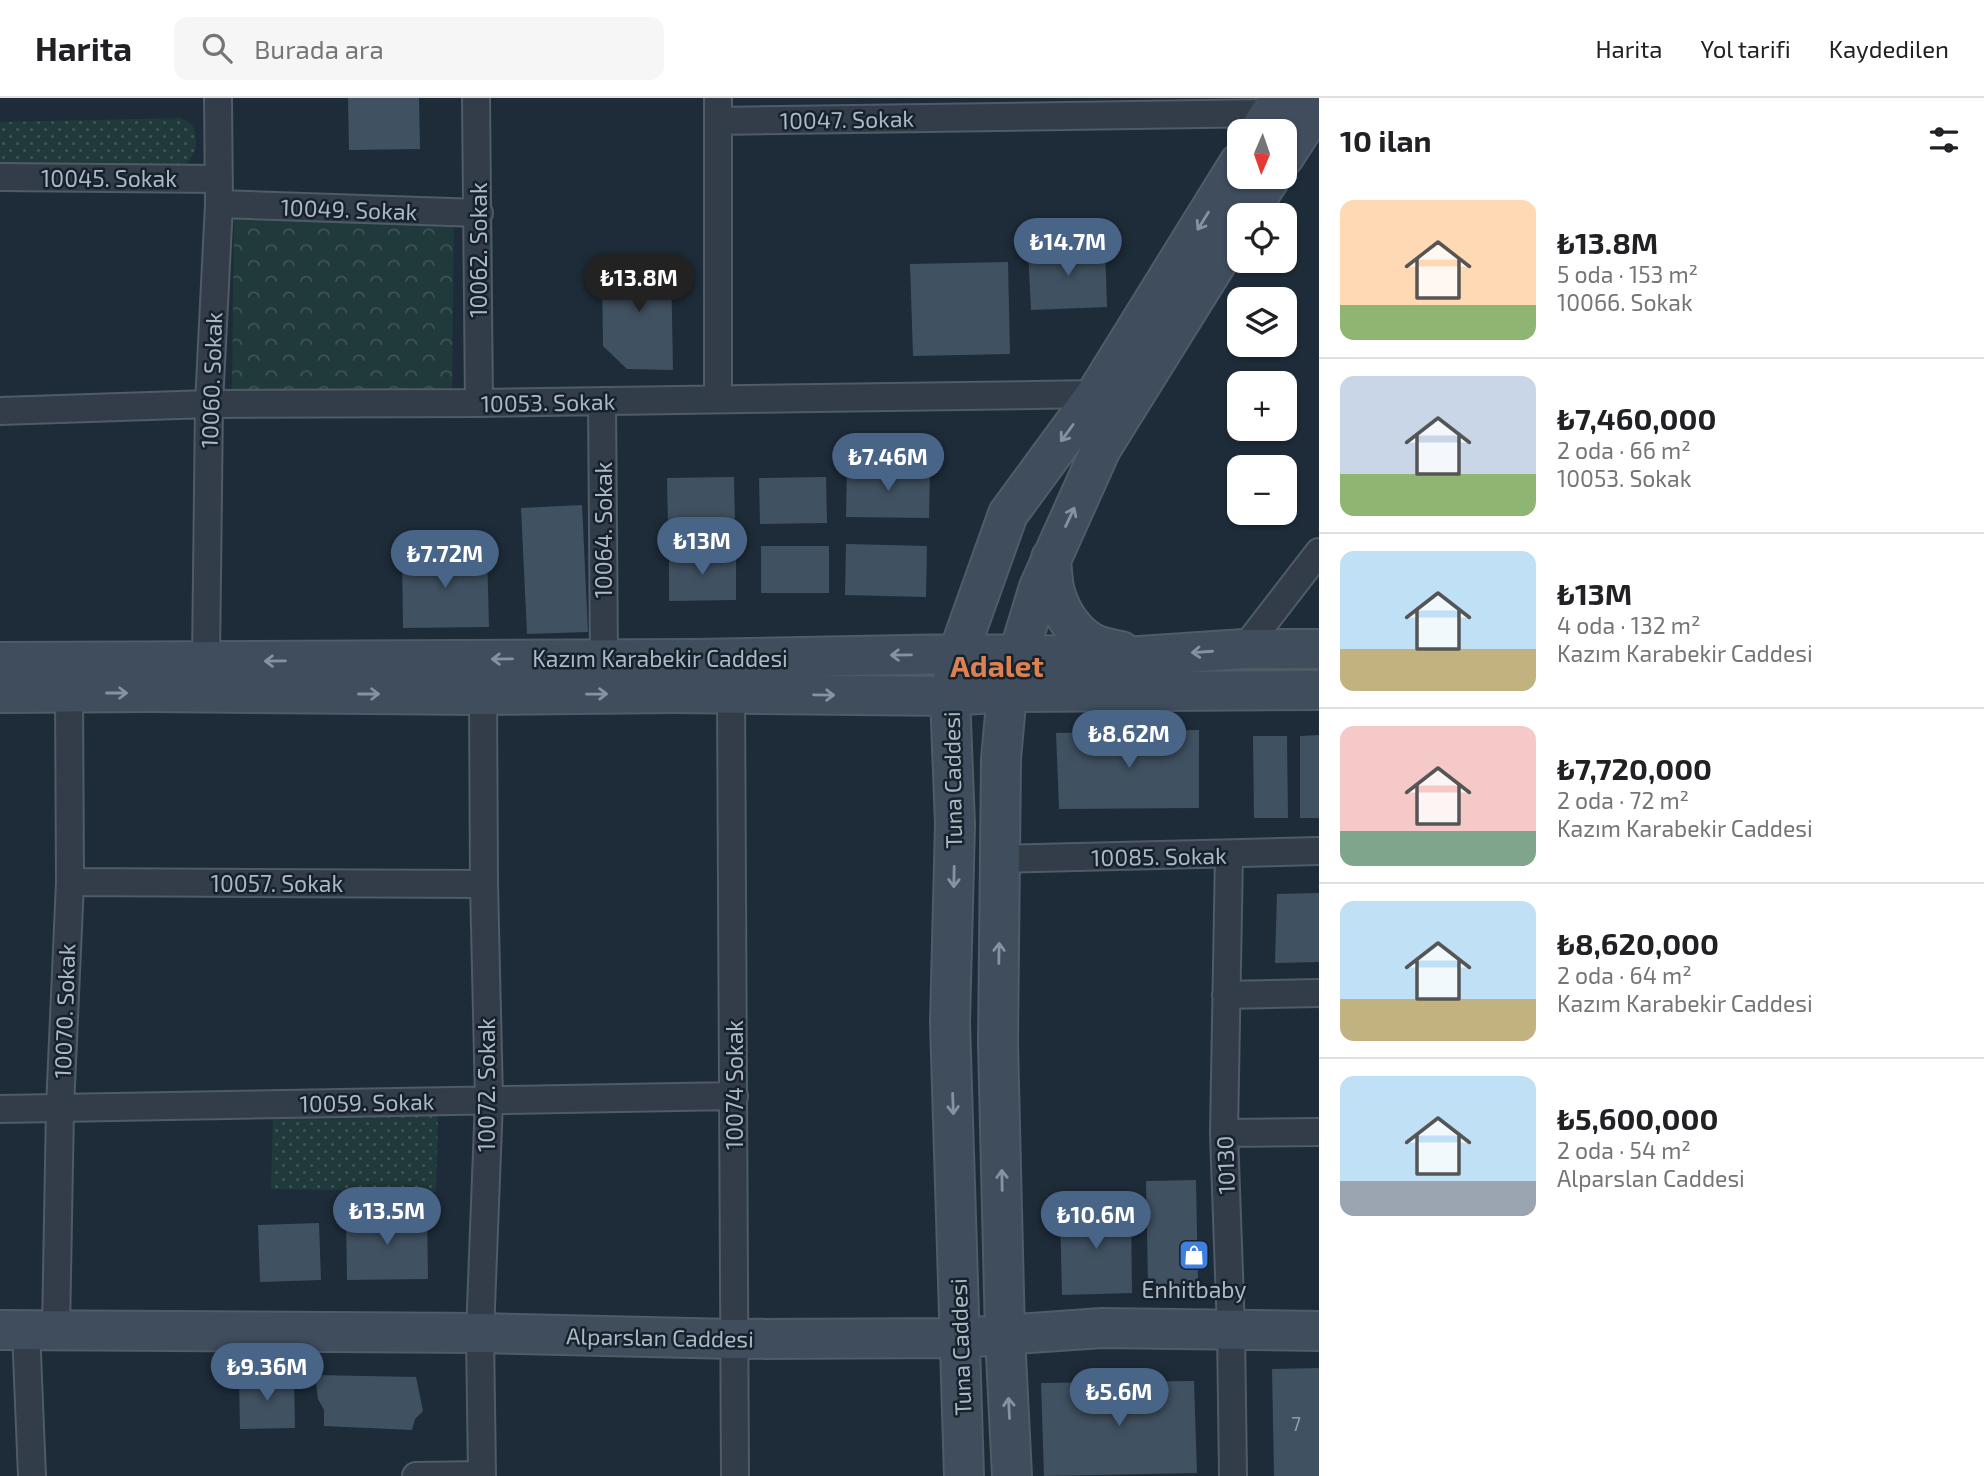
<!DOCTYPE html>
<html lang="tr">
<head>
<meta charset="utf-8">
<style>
  :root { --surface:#fff; --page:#f6f6f6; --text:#202124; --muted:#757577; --line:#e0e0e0; --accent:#486487 }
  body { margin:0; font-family:"Exo 2",sans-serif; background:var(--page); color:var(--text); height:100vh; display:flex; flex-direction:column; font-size:26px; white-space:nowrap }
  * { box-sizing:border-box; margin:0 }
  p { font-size:23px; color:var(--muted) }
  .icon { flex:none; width:38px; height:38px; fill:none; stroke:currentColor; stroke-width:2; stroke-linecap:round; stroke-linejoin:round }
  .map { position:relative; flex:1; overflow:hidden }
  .details { display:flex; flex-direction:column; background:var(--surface); width:665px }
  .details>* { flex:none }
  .needle { width:46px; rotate:182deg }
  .buttons { position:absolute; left:1227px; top:21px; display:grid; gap:14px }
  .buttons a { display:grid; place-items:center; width:70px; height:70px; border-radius:14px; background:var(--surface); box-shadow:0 2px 5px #0004; font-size:35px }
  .price { position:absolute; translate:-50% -60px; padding:0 16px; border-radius:24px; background:var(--accent); color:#fff; font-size:23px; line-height:46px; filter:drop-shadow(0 2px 4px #0008) }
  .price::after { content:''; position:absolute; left:50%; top:42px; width:21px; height:16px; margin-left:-10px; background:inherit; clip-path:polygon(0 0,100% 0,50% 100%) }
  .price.active { background:#222; color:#fff }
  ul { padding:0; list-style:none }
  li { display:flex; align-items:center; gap:21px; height:175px; padding:0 21px }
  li+li { border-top:2px solid var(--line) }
  li span { display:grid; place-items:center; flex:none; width:196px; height:140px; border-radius:14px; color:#555 }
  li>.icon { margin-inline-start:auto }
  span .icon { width:84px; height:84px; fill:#fffc; stroke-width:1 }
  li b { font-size:30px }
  h2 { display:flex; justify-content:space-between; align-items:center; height:84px; padding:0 21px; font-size:30px }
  header { display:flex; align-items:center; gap:42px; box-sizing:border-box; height:98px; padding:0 35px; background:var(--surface); border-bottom:2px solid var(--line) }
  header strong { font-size:33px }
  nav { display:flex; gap:38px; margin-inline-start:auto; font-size:24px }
  .search { width:490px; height:63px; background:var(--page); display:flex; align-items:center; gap:18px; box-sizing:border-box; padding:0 24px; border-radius:14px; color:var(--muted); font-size:26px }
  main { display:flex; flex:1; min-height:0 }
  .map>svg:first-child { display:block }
  .green { fill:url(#green-dots) }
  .forest { fill:url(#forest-crowns) }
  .building { fill:#405161 }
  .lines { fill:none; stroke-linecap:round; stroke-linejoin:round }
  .street-casing { stroke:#4f5b67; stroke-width:30 }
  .secondary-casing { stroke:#4f5b67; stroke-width:42 }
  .street { stroke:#323d49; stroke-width:26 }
  .secondary { stroke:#3f4d5d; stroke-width:38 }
  .oneway { stroke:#8593a1 }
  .labels { text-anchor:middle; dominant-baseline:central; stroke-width:5; stroke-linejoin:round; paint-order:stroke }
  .number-label { font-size:19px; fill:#909ead }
  .street-label { font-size:23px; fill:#abb8c6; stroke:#17222d }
  .poi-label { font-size:23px; fill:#abb8c6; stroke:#17222d }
  .district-label { font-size:30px; font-weight:bold; fill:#dd8150; stroke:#17222d }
</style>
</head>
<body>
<header>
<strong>Harita</strong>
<div class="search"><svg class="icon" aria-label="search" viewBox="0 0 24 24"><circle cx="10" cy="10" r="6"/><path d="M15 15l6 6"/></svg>Burada ara</div>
<nav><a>Harita</a><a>Yol tarifi</a><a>Kaydedilen</a></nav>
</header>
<main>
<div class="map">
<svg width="1319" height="1378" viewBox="0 0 1319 1378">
  <defs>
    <pattern id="green-dots" width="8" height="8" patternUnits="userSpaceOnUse" patternTransform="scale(1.75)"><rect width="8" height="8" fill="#20393a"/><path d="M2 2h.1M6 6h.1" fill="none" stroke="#3e5455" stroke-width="1.8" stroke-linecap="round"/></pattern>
    <pattern id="forest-crowns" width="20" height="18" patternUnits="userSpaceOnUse" patternTransform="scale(1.75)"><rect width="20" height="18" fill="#20393a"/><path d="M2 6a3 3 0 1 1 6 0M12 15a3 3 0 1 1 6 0" fill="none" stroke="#3e5455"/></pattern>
  </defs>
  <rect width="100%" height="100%" fill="#1e2c39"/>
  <path class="green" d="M181 20 193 27C198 45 198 53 185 67H0V24Z
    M273 1015 438 1018 436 1094 271 1091Z"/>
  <path class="forest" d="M234 118 454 121 452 294 232 291Z"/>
  <path class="building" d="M348 0H419L420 51 349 52Z
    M1105 149 1107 209 1031 212 1028 152Z
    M625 160 671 162 673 272 627 271 603 248 602 177Z
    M1008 164 1010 256 913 258 910 166Z
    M847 370 930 372 929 420 846 419Z
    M734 379 735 426H668L667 380Z
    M826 379 827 425 760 426 759 380Z
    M582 407 588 534 527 536 521 410Z
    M846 446 927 448 926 499 845 497Z
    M761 448H829V495H761Z
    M487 453 489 529 403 530 402 455Z
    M736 455V502L669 503V456Z
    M1199 632V710L1059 711 1056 635Z
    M1319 637V720H1300V638Z
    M1253 638H1287L1288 720H1254Z
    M1319 795V864L1275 865 1277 796Z
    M1196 1082 1198 1186 1148 1187 1146 1083Z
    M1131 1110 1132 1195 1062 1197 1060 1112Z
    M427 1116 428 1181 347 1182 346 1117Z
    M319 1125 321 1182 260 1184 258 1127Z
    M1319 1270V1378H1274L1272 1271Z
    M315 1277 416 1279 423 1313 415 1321 412 1332 324 1328V1312L318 1301Z
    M294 1278 295 1330 240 1331 239 1280Z
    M1194 1283 1197 1375 1044 1378 1041 1285Z"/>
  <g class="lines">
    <g class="street-casing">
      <path id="street" d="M476 0 479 305
        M718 0V301
        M718 23 1270 15
        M0 79 219 81
        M219 106 479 115
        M602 303 604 560
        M0 313 209 306 479 305 1096 296
        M1244 551 1319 454
        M206 564 209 306 219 106 218 0
        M731 596 735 1378
        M1229 756 1224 1035 1231 1232 1233 1378
        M1000 761 1319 753
        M70 784 484 786
        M1226 897 1319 895
        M0 1011 734 998
        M1224 1035 1319 1034
        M26 1232 32 1378
        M56 1232 60 1010 70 784 69 595
        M416 1378 482 1377
        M482 1378 480 1235 489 1002 484 786 483 597"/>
    </g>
    <g class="secondary-casing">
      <path id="secondary" d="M1259 33 1280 0
        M1284 59 1319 5
        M1246 117 1271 79
        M1051 460C1052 471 1052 483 1055 494 1061 516 1077 540 1099 548 1106 550 1114 552 1121 553
        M0 564 697 561 958 556 1140 558 1244 551H1319
        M0 595 150 594 483 597 673 595 950 598 1007 594 1319 592
        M0 1232 480 1235 734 1241 959 1240 1102 1230 1319 1233
        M964 1378 950 925 955 726 950 598 958 556 1008 416 1096 296 1239 65
        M1012 1378 1005 1237 998 945 1001 661 1007 594 1039 489 1101 351 1239 129"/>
    </g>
    <use href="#street" class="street"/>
    <use href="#secondary" class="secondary"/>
  </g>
  <defs><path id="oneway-shaft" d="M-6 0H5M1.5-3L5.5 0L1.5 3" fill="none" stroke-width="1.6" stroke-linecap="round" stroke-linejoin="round" transform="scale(1.75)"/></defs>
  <g class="oneway">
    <use href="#oneway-shaft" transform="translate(1203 123) rotate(122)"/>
    <use href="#oneway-shaft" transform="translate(1067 335) rotate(126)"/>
    <use href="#oneway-shaft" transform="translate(1070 419) rotate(-65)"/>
    <use href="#oneway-shaft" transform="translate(1202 554) rotate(176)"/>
    <use href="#oneway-shaft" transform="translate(901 557) rotate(179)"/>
    <use href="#oneway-shaft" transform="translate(502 561) rotate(179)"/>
    <use href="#oneway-shaft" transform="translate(275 563) rotate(179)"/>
    <use href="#oneway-shaft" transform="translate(117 595)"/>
    <use href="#oneway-shaft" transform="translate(369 596)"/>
    <use href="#oneway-shaft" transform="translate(597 596) rotate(-1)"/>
    <use href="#oneway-shaft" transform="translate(824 597) rotate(1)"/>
    <use href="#oneway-shaft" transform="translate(954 779) rotate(91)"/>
    <use href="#oneway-shaft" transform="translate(999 855) rotate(-89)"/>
    <use href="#oneway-shaft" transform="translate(953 1006) rotate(88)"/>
    <use href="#oneway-shaft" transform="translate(1002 1082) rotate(-91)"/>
    <use href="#oneway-shaft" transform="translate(1009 1310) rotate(-93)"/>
  </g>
  <defs>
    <g id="shop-square" transform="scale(1.575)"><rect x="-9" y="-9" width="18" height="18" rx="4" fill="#3f7fe0" stroke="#17222d"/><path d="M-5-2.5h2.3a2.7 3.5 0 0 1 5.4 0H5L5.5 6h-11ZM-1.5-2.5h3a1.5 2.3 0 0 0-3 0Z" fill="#fff"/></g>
  </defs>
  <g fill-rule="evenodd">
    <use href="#shop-square" x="1194" y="1157"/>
  </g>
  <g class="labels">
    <g class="number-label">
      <text x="1296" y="1325">7</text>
    </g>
    <g class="street-label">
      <text transform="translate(847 21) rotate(-1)">10047. Sokak</text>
      <text x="109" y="80">10045. Sokak</text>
      <text transform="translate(349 111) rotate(2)">10049. Sokak</text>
      <text transform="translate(478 152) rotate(-90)">10062. Sokak</text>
      <text transform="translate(211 282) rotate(-88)">10060. Sokak</text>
      <text transform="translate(548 304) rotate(-1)">10053. Sokak</text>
      <text transform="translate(603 432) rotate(-90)">10064. Sokak</text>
      <text x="660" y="560">Kazım Karabekir Caddesi</text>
      <text transform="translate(952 682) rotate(-91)">Tuna Caddesi</text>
      <text transform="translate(1159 758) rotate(-1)">10085. Sokak</text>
      <text x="277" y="785">10057. Sokak</text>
      <text transform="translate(64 913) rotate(-88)">10070. Sokak</text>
      <text transform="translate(486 987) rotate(-90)">10072. Sokak</text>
      <text transform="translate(734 987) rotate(-90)">10074 Sokak</text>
      <text transform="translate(367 1004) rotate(-1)">10059. Sokak</text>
      <text transform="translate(1225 1067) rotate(-92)">10130</text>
      <text transform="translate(660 1239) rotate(1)">Alparslan Caddesi</text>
      <text transform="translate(960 1249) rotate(-92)">Tuna Caddesi</text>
    </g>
    <g class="poi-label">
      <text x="1194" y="1191">Enhitbaby</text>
    </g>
    <g class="district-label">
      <text x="997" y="567">Adalet</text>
    </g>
  </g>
</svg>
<div class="buttons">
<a><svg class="needle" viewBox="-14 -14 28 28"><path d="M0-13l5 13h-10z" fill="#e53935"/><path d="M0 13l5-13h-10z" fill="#757577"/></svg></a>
<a><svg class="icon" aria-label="locate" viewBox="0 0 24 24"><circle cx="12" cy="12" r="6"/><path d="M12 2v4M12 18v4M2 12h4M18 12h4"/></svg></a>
<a><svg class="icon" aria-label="layers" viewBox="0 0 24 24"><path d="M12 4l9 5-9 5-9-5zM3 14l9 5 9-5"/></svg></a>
<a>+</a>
<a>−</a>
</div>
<b class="price" style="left:1068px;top:180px">₺14.7M</b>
<b class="price active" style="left:639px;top:216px">₺13.8M</b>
<b class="price" style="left:888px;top:395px">₺7.46M</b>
<b class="price" style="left:702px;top:479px">₺13M</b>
<b class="price" style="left:445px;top:492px">₺7.72M</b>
<b class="price" style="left:1129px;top:672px">₺8.62M</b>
<b class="price" style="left:387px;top:1149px">₺13.5M</b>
<b class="price" style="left:1096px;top:1153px">₺10.6M</b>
<b class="price" style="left:267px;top:1305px">₺9.36M</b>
<b class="price" style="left:1119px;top:1330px">₺5.6M</b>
</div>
<section class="details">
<h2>10 ilan<svg class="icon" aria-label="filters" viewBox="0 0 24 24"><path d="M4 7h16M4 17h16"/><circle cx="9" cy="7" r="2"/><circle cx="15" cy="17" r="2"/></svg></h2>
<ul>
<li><span style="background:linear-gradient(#ffd9b3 75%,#8fb573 0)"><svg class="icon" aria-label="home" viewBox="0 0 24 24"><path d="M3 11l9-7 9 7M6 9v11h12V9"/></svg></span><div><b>₺13.8M</b><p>5 oda · 153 m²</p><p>10066. Sokak</p></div></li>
<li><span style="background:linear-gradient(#c9d6e8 70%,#8fb573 0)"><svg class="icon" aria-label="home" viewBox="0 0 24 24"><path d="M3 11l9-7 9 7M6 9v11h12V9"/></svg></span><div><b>₺7,460,000</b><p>2 oda · 66 m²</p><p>10053. Sokak</p></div></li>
<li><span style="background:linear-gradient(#bfe0f5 70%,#c2b280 0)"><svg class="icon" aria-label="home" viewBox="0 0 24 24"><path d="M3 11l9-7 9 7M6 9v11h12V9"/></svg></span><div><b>₺13M</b><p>4 oda · 132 m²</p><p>Kazım Karabekir Caddesi</p></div></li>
<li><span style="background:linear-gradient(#f6c9c9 75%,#7fa58c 0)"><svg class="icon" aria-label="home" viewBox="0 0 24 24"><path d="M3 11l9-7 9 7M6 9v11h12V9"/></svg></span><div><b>₺7,720,000</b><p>2 oda · 72 m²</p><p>Kazım Karabekir Caddesi</p></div></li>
<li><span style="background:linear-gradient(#bfe0f5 70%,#c2b280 0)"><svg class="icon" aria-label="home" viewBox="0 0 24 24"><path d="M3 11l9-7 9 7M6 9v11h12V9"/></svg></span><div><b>₺8,620,000</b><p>2 oda · 64 m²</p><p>Kazım Karabekir Caddesi</p></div></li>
<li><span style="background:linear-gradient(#bfe0f5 75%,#9aa5b1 0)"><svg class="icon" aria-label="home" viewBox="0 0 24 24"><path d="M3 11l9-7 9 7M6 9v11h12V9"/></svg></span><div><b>₺5,600,000</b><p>2 oda · 54 m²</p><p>Alparslan Caddesi</p></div></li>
</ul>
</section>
</main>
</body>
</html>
